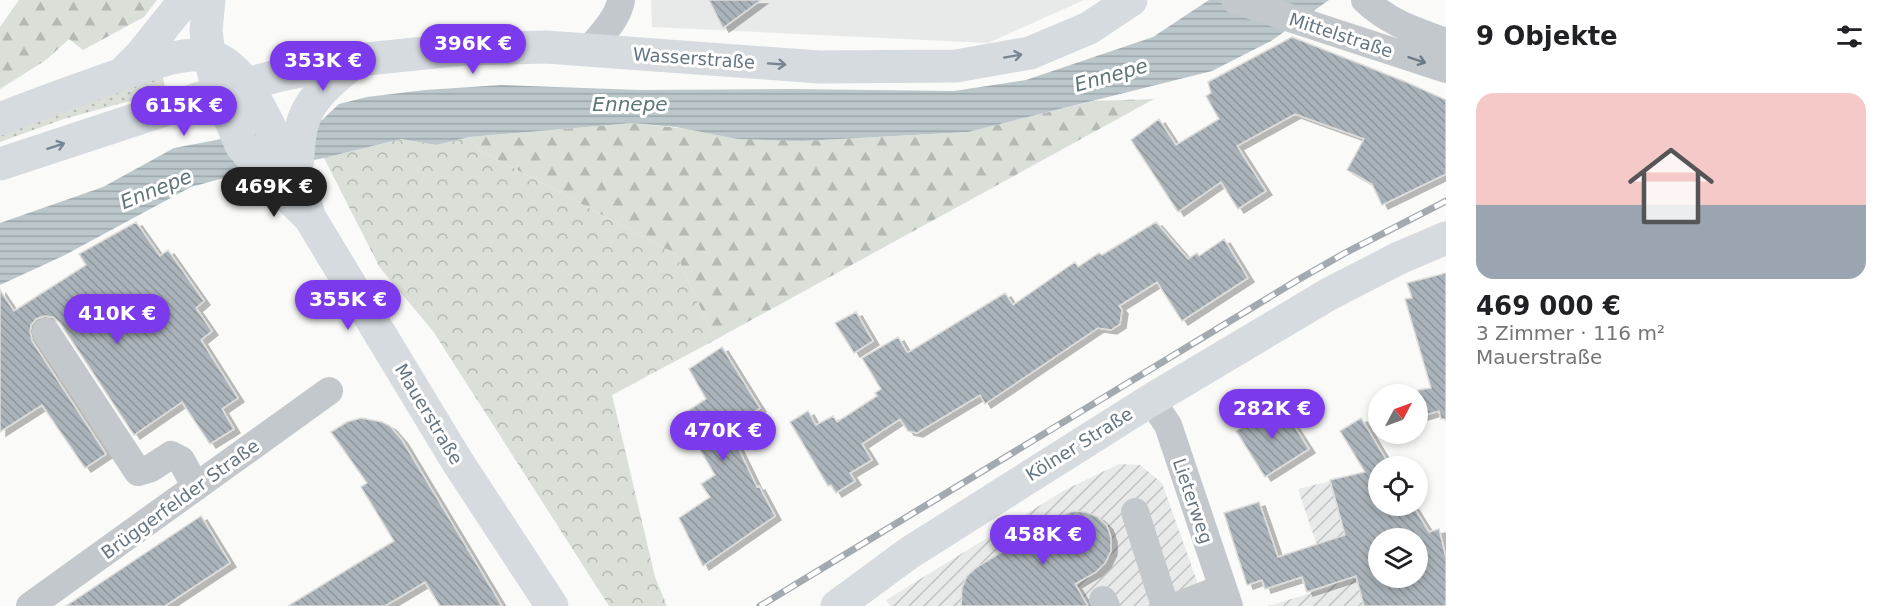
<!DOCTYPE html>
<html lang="de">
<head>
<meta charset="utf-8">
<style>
  :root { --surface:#fff; --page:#f6f6f6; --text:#202124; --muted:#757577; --accent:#7c3aed }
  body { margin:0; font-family:"DejaVu Sans",sans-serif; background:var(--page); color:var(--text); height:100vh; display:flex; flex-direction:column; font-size:22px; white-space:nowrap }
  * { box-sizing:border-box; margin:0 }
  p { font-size:20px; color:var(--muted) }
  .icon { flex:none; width:33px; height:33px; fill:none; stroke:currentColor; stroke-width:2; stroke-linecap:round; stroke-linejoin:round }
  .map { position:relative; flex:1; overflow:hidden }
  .panel { display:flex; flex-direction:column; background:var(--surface); width:450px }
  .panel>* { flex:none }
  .needle { width:39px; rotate:49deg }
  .controls { position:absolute; left:1368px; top:384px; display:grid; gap:12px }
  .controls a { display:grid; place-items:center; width:60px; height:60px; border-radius:50%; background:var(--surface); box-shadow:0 3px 9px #0003; font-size:30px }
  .price { position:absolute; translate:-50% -51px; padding:0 14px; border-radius:21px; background:var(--accent); color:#fff; font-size:20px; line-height:39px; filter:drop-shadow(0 2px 3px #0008) }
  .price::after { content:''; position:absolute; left:50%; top:36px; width:18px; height:14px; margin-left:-9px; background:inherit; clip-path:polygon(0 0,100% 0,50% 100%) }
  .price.active { background:#222; color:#fff }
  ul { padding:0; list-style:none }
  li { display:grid; align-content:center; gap:12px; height:318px; padding:0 30px }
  li span { display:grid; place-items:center; height:186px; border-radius:18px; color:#555 }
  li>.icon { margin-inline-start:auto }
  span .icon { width:108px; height:108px; fill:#fffc; stroke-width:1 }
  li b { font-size:26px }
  h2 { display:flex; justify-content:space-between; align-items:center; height:72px; padding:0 30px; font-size:26px }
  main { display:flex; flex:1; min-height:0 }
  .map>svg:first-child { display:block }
  .built { fill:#e8e9e9 }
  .industrial { fill:url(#industrial-furrows) }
  .grass { fill:url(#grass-dots) }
  .forest { fill:url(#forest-firs) }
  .park { fill:url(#park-crowns) }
  .water { fill:url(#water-rules) }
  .building { fill:url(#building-back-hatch); stroke:#dcdcda; stroke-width:1.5; fill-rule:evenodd; filter:url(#shadow) }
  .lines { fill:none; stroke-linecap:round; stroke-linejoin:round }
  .minor { stroke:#c3c8cc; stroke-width:28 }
  .major { stroke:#d6dbdf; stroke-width:33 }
  .rail-casing { stroke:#a2aab0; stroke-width:7 }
  .rail { stroke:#fff; stroke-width:4.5; stroke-dasharray:14; stroke-linecap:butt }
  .oneway { stroke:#768591 }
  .oneway2 { stroke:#6a7a87 }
  .labels { text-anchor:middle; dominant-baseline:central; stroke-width:6; stroke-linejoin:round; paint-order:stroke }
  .street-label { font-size:18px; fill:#657683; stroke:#fff }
  .water-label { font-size:20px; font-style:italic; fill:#60757c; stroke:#fff }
</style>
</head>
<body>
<main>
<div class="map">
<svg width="1446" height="606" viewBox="0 0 1446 606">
  <defs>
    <pattern id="industrial-furrows" width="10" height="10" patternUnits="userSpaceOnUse" patternTransform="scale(1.5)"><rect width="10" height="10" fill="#e8e9e9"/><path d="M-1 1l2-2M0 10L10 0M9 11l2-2" fill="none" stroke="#c0c1c2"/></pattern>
    <pattern id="grass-dots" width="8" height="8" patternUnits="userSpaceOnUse" patternTransform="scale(1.5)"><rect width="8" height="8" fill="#dadfd7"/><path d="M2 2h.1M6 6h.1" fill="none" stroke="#b4b9b4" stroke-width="1.8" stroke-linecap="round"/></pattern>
    <pattern id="forest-firs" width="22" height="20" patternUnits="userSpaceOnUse" patternTransform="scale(1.5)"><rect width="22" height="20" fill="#dadfd7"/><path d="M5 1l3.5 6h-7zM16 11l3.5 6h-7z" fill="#b4b9b4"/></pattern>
    <pattern id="park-crowns" width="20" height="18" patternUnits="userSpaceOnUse" patternTransform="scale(1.5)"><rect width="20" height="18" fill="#dadfd7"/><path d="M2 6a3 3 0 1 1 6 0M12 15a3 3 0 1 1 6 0" fill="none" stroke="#b4b9b4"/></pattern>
    <pattern id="water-rules" width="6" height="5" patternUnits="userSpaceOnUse" patternTransform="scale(1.5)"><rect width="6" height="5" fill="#bbc7cb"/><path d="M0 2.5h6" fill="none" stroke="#9ca6aa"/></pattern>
    <pattern id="building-back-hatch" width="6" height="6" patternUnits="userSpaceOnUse" patternTransform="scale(1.5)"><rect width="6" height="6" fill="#aab3b9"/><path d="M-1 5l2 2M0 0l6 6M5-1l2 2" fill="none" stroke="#8e969c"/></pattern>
    <filter id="shadow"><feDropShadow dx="6" dy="4" stdDeviation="0" flood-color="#0004"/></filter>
  </defs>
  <rect width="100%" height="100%" fill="#fafaf8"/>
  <path class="built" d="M651 0H1084L988 43 652 27Z"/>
  <path class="industrial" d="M1119 464 1140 465 1162 483 1206 606H890L886 600 1065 490Z
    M1378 469V506H1401L1410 538H1378V578H1418V567L1428 606H1268L1331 587 1298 489Z"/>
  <path class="grass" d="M162 74 166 91 64 119 0 142V131Z"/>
  <path class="forest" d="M19 0H157L144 17 83 50 69 39 46 60 0 89V27Z
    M1154 99 715 340 676 254 481 151 469 137 632 123 803 141 968 132 1093 101Z"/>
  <path class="park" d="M469 137 481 151 676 254 715 340 612 395 655 577 667 606H609L433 331 380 268 324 158 401 139 436 145Z"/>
  <path class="water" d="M1209 0H1329L1271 41 1212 71 968 132 803 141 738 139 676 127 632 123 469 137 436 145 401 139 324 158 231 176 191 187 63 256 0 285V223L103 187 174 148 322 120 339 104 367 97 425 90 501 85 640 90 790 89 954 91 1026 80 1153 37Z"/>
  <path class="building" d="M709 0H761L723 28Z
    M1292 37 1406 82 1446 100V174L1382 205 1372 184 1347 170 1364 139 1295 114 1237 146 1266 191 1238 209 1221 182 1178 212 1131 140 1159 119 1176 145 1219 119 1206 96 1211 93 1208 82Z
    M136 222 160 256 168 250 204 301 196 308 212 331 201 340 238 398 222 409 234 429 210 444 182 402 134 435 60 323 53 317 44 316 36 319 31 325 30 332 32 341 106 454 85 468 42 405 0 432V290L14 311 86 265 79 254Z
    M1156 222 1188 259 1197 253 1199 256 1224 239 1248 278 1182 321 1157 282 1119 306 1122 310 1120 324 1111 330 1098 328 985 404 980 395 917 433 908 431 900 419 862 444 872 460 850 473 855 481 836 493 831 485 828 486 790 422 808 411 816 425 833 416 837 422 877 396 875 393 881 389 862 358 898 337 907 352H909L1005 293 1013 305 1075 262 1078 267 1099 253 1102 255Z
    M1446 273V419H1441L1439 411 1418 417V390L1431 388 1405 299 1412 298 1407 283Z
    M856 312 873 341 854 353 835 323Z
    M722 347 760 408 729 429 757 487 759 486 775 516 703 566 679 518 710 497 701 484 715 475 680 416 706 399 689 369Z
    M1279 402 1309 449 1265 477 1236 431Z
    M361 418 382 422 390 426 402 440 502 606H440L425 582 385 606H288L394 541 361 487 367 483 331 432 347 422Z
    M1361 418 1390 466H1378V506H1413L1429 532 1439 529 1446 558V606H1364L1356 576 1307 592 1302 577 1265 589 1262 580 1247 585 1224 513 1259 502 1278 557 1345 535 1330 480 1365 472 1340 431ZM1378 538H1418V578H1378Z
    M1073 511 1086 512 1098 517 1107 526 1111 538V551L1105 563 1096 572 1075 584 1088 606H961L962 588 967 576 977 567 1061 516Z
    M201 516 230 563 165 606H66Z"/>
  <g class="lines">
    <path class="minor" d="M1235 0 1446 69
      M1365 0C1389 23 1416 31 1446 42
      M588 51C600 36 618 19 621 0
      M46 332 138 472 151 468 171 455 181 460 196 487
      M1151 400 1168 425 1229 606
      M1135 512 1165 606
      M1103 600 1106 606
      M30 606 329 391
      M1177 606 1223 588"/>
    <path class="major" d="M209 0 206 30 209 56 219 92 241 145 273 182 307 215
      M122 74 140 56 185 0
      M0 119C37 104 74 91 111 78 138 69 181 50 209 56 242 63 261 111 276 139 282 151 290 162 295 175 302 188 305 204 310 218L457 461 552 606
      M0 164 219 92 280 75 357 60 464 49 546 47 819 67 956 66 1030 53 1089 28 1131 0
      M296 176C298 161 298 144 301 129 307 98 334 79 357 60
      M837 606 909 553 1151 400 1329 294 1399 258 1446 238"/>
    <g class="rail-casing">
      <path id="rail" d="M760 606 1296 281 1345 253 1446 201"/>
    </g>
    <use href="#rail" class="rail"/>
  </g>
  <defs><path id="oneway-shaft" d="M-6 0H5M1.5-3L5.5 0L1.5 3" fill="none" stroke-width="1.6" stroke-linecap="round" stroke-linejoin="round" transform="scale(1.5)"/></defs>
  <g class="oneway">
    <use href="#oneway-shaft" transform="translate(1013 56) rotate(-10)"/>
    <use href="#oneway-shaft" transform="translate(777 64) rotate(4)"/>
    <use href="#oneway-shaft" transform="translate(56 146) rotate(-18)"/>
  </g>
  <use class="oneway2" href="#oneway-shaft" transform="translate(1417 60) rotate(18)"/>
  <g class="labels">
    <g class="street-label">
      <text transform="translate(1341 35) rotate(18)">Mittelstraße</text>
      <text transform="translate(694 58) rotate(4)">Wasserstraße</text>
      <text transform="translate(429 414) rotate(59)">Mauerstraße</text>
      <text transform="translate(1079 444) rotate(-32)">Kölner Straße</text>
      <text transform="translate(180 499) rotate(-36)">Brüggerfelder Straße</text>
      <text transform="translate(1193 501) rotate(71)">Lieterweg</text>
    </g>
    <g class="water-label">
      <text transform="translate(1111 75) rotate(-16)">Ennepe</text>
      <text x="630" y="104">Ennepe</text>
      <text transform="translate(156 189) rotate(-22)">Ennepe</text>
    </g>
  </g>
</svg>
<div class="controls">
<a><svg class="needle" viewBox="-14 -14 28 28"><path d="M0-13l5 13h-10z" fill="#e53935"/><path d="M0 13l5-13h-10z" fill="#757577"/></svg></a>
<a><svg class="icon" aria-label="locate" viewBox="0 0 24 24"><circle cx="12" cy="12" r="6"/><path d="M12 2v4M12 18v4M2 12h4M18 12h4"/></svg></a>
<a><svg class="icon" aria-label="layers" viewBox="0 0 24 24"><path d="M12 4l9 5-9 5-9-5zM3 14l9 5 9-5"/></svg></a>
</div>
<b class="price" style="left:473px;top:75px">396K €</b>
<b class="price" style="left:323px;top:92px">353K €</b>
<b class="price" style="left:184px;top:137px">615K €</b>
<b class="price active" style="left:274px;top:218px">469K €</b>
<b class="price" style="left:348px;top:331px">355K €</b>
<b class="price" style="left:117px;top:345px">410K €</b>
<b class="price" style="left:1272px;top:440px">282K €</b>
<b class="price" style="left:723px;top:462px">470K €</b>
<b class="price" style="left:1043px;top:566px">458K €</b>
</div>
<section class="panel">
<h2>9 Objekte<svg class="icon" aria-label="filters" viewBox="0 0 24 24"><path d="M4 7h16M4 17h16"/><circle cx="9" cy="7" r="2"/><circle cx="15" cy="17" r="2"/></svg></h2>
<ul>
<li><span style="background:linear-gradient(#f6c9c9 60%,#9aa5b1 0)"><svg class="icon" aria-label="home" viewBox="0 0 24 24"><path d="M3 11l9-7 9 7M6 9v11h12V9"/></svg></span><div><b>469 000 €</b><p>3 Zimmer · 116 m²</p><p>Mauerstraße</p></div></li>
</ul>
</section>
</main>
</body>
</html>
